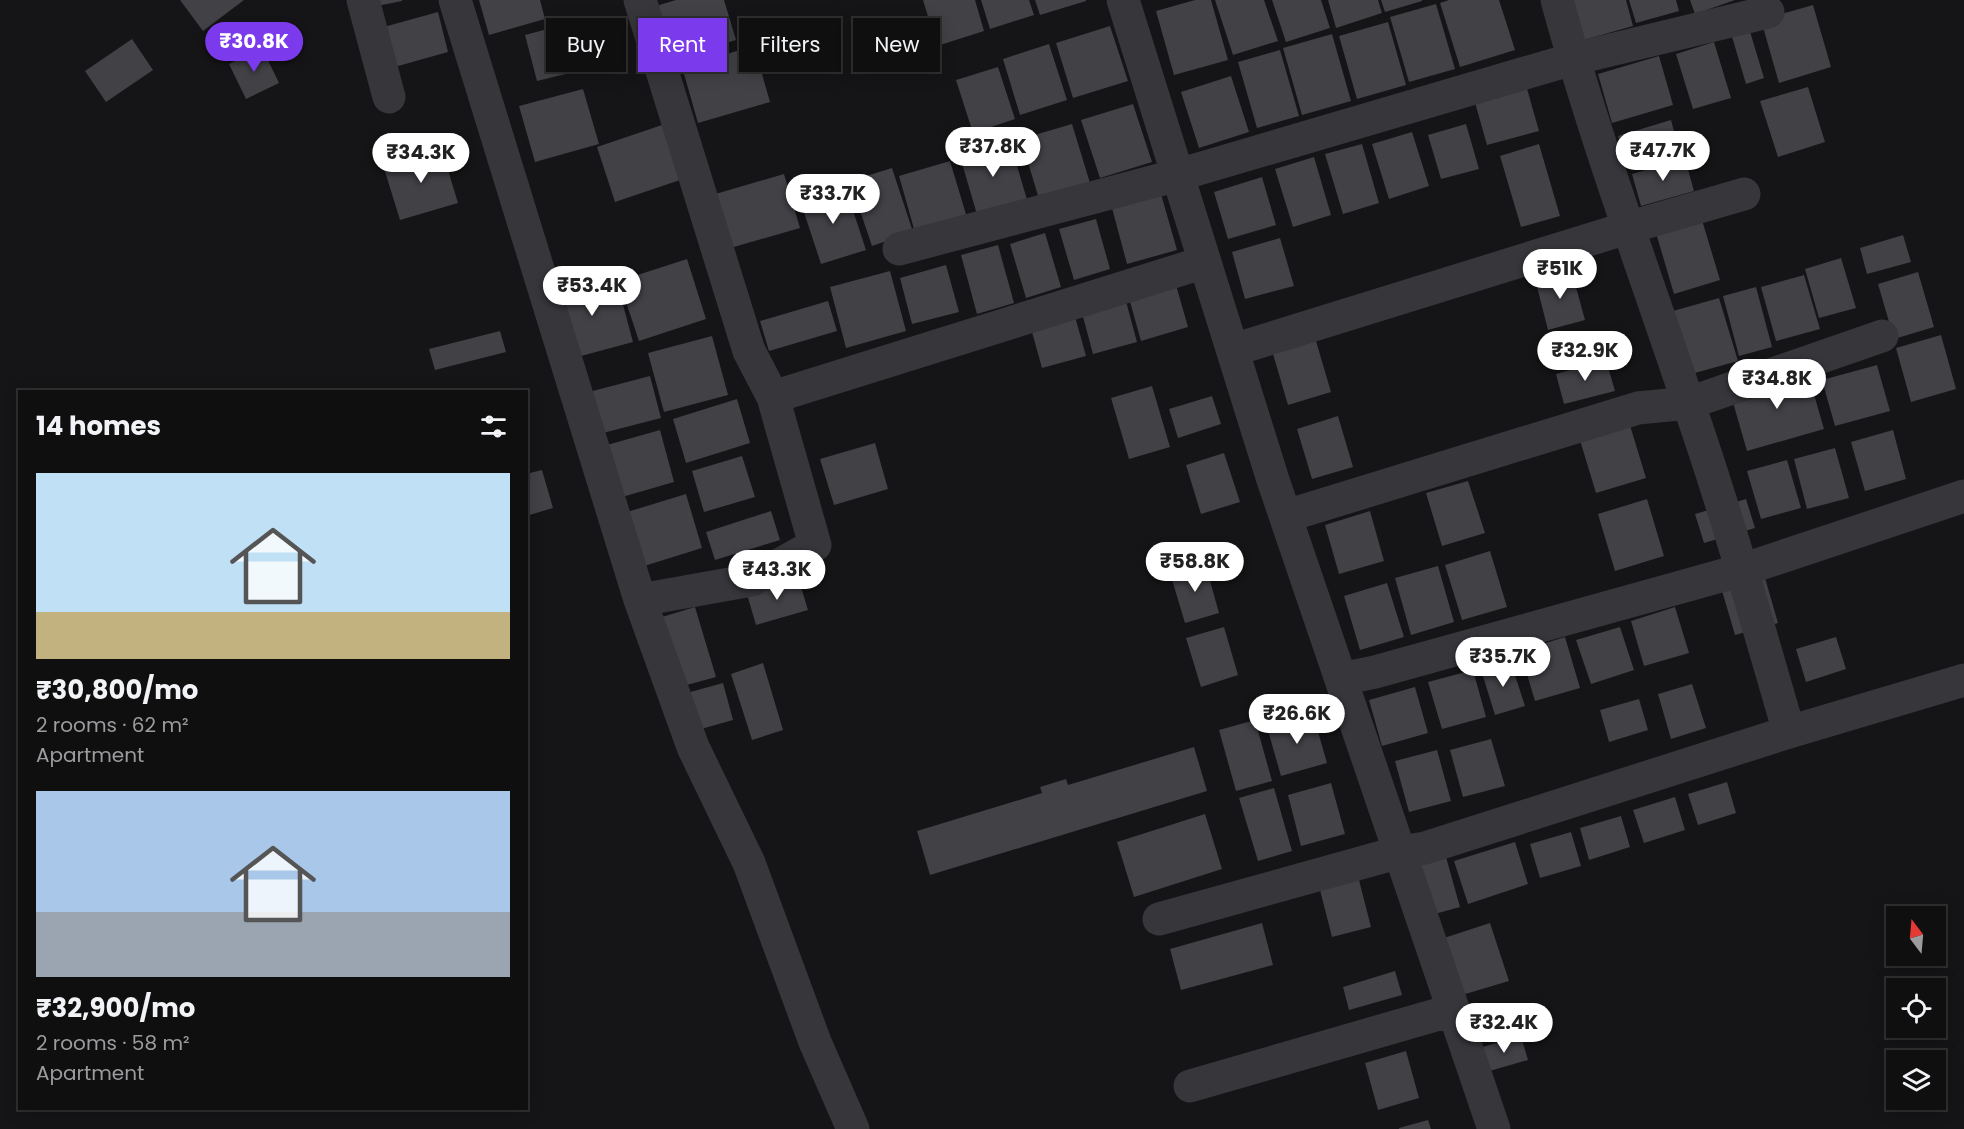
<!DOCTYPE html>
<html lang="en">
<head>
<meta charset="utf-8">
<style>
  :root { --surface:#100f10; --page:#1e1d1e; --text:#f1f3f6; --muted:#9c9c9f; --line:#302f30; --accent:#7c3aed }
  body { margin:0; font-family:Poppins,sans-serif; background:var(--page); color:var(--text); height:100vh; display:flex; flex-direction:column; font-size:22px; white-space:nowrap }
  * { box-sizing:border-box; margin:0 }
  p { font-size:20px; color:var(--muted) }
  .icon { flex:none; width:33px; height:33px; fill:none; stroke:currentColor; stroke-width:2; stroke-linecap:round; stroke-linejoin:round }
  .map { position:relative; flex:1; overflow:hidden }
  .side { position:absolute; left:18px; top:390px; width:510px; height:720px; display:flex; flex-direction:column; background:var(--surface); border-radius:0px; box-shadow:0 3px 15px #0003,0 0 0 2px var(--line) }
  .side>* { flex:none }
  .top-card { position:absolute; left:546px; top:18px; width:570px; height:54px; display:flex; gap:12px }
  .needle { width:39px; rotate:344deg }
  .controls { position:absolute; left:1886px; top:906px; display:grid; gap:12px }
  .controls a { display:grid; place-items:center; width:60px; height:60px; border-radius:0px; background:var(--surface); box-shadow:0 3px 15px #0003,0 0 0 2px var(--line); font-size:30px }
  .price { position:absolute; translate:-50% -51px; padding:0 14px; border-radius:21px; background:#fff; color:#222; font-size:20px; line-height:39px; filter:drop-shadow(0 2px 3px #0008) }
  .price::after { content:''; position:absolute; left:50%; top:36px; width:18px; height:14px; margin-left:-9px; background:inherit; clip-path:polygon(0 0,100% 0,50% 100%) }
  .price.current { background:var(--accent); color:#fff }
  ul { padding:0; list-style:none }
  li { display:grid; align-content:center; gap:12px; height:318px; padding:0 18px }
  li span { display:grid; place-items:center; height:186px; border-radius:0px; color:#555 }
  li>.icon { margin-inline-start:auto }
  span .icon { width:108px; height:108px; fill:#fffc; stroke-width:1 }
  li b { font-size:26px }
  h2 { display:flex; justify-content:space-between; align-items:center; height:72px; padding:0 18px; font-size:26px }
  .pill { padding:0 21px; border-radius:0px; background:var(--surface); box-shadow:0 3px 15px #0003,0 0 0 2px var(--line); font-size:21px; line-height:54px }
  .pill.current { background:var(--accent); color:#fff }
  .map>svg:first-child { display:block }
  .building { fill:#414146 }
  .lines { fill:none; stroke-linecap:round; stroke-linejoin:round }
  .street { stroke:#36363b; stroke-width:33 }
</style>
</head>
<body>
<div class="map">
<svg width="1964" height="1129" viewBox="0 0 1964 1129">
  <rect width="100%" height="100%" fill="#151416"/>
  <path class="building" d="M180 0H244L203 31Z
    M375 0H402V1L377 6Z
    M479 0H540L545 19 489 35Z
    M676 0H724L736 40 672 59 656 6Z
    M923 0H975L984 31 937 46Z
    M981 0H1029L1034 15 990 29Z
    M1035 0H1086V1L1040 15Z
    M1195 0H1211L1228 60 1174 75 1156 11Z
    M1215 0H1264L1278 41 1233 55Z
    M1272 0H1321L1330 28 1286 42Z
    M1328 0H1378L1382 13 1336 28Z
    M1381 0H1422V1L1385 12Z
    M1449 0H1499L1515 50 1460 67 1440 3Z
    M1568 0H1626L1633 26 1580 41Z
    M1629 0H1676L1679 11 1636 23Z
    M1690 0H1735L1695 14Z
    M1436 4 1455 69 1409 82 1390 17Z
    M1813 5 1831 67 1779 83 1761 20Z
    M438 12 448 52 391 68 380 28Z
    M574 22 586 69 537 81 525 35Z
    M1388 22 1406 85 1357 99 1339 36Z
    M1748 25 1764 78 1746 84 1730 30Z
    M1110 26 1128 81 1073 98 1056 43Z
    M1332 34 1351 101 1302 115 1283 48Z
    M132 39 153 70 106 102 85 71Z
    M1714 42 1731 98 1693 109 1676 54Z
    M1049 44 1067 100 1020 115 1003 59Z
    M754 46 770 102 698 123 682 67Z
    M262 48 279 83 246 99 229 64Z
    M1280 50 1299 116 1257 128 1238 62Z
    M1659 56 1673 105 1612 123 1598 74Z
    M998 67 1015 119 973 133 956 80Z
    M1231 76 1249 132 1199 148 1181 92Z
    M1526 85 1539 131 1487 145 1474 99Z
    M1808 87 1825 142 1778 157 1760 101Z
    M583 89 599 144 535 162 519 106Z
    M1133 104 1152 162 1100 178 1081 120Z
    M1671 120 1680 153 1628 168 1618 136Z
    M1072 124 1090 183 1039 199 1021 139Z
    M1466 124 1479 169 1441 179 1428 135Z
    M662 125 680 180 615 202 597 147Z
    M1412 132 1429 186 1389 199 1372 144Z
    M1009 139 1028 203 978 218 959 153Z
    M1362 144 1379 203 1343 214 1325 154Z
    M1539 144 1560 216 1521 227 1500 156Z
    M441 147 458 203 400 220 383 165Z
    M1314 157 1331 215 1293 227 1275 169Z
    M1685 159 1694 191 1641 206 1632 174Z
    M950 161 968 221 916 236 899 176Z
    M892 168 913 232 872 246 850 181Z
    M784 174 800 228 727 249 712 195Z
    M1262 177 1276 225 1228 239 1214 192Z
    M845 186 866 250 821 264 800 200Z
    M1161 194 1177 250 1127 264 1112 208Z
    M1096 219 1110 269 1074 280 1059 229Z
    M1702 220 1720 280 1674 294 1656 233Z
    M1045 233 1061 287 1026 298 1010 244Z
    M1903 235 1911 262 1867 274 1860 248Z
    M1280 238 1294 286 1245 299 1232 252Z
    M998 245 1014 303 977 314 961 255Z
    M1841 258 1856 308 1819 318 1805 269Z
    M687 259 706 319 639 341 619 281Z
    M946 265 959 312 912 324 900 278Z
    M1571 269 1585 320 1548 330 1535 279Z
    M890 271 906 331 846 348 830 287Z
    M1918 272 1934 327 1894 339 1878 284Z
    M615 275 633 342 570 359 552 292Z
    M1804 275 1820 329 1776 341 1761 287Z
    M1174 278 1188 327 1141 341 1127 291Z
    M1120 279 1137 342 1093 354 1076 291Z
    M1756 287 1772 347 1739 356 1723 296Z
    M1719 298 1738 361 1684 376 1666 313Z
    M828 301 837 331 769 351 760 321Z
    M1071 302 1086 356 1042 368 1027 314Z
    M500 331 506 352 435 370 429 349Z
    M1941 335 1956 389 1911 402 1896 348Z
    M712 336 728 395 664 412 648 353Z
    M1316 341 1331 392 1288 405 1273 354Z
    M1606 360 1615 391 1564 404 1556 374Z
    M1877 365 1890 411 1835 426 1822 380Z
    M1807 370 1824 429 1747 451 1730 392Z
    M650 376 661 418 599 434 589 392Z
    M1152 386 1170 447 1129 459 1111 398Z
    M1212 396 1221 424 1178 438 1169 409Z
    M737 399 750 443 686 463 673 419Z
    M1338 416 1353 467 1312 479 1297 429Z
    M1629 422 1646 478 1596 493 1579 437Z
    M660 430 674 482 622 497 607 445Z
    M1893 430 1906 479 1865 491 1851 442Z
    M875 443 888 489 834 505 820 459Z
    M1835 448 1849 498 1807 509 1794 459Z
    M1224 453 1240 502 1201 514 1186 465Z
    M742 456 755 497 704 512 692 471Z
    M1787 460 1801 508 1761 519 1747 471Z
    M542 470 553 508 526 516V474Z
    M1468 481 1485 533 1442 546 1426 493Z
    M686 494 702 548 641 567 624 513Z
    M1647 499 1664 556 1615 571 1598 514Z
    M1746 499 1755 528 1704 543 1695 514Z
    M771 511 780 540 715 560 706 532Z
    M1370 511 1384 561 1339 574 1325 525Z
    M1490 551 1507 607 1462 620 1445 565Z
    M1205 563 1219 613 1185 623 1170 573Z
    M1438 566 1454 622 1411 635 1395 578Z
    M1763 571 1778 623 1735 635 1720 584Z
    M798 577 808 610 756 625 746 591Z
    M1387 583 1404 637 1360 650 1344 596Z
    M695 607 716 677 683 686 662 617Z
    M1675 607 1689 653 1644 666 1631 621Z
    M1224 627 1238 675 1201 687 1186 638Z
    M1620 627 1634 670 1591 684 1576 640Z
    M1565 637 1580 688 1535 701 1520 651Z
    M1836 637 1846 669 1806 682 1796 649Z
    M1510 660 1525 706 1495 715 1481 670Z
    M763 663 783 730 752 740 731 674Z
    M1473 670 1486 717 1442 729 1428 682Z
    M723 683 733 720 694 731 683 694Z
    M1692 684 1706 728 1671 739 1658 694Z
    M1415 687 1428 733 1382 746 1369 700Z
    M1639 699 1648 730 1609 742 1600 710Z
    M1313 714 1327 763 1281 776 1267 727Z
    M1255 720 1272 781 1236 791 1219 730Z
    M1491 739 1505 786 1463 797 1450 750Z
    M1194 747 1207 791 930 875 917 831 1042 793 1040 787 1066 779 1068 785Z
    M1437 750 1451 801 1409 812 1395 761Z
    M1727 782 1736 813 1698 825 1688 794Z
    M1331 783 1345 834 1301 846 1288 795Z
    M1274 788 1292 851 1258 861 1239 798Z
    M1675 797 1685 830 1644 843 1633 810Z
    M1205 814 1222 869 1134 897 1117 842Z
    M1621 816 1630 847 1589 860 1580 828Z
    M1571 832 1581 866 1540 878 1530 844Z
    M1515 842 1528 884 1468 904 1454 861Z
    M1446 857 1460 907 1431 915 1417 866Z
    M1359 880 1371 927 1332 937 1320 890Z
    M1262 923 1273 965 1181 990 1170 949Z
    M1490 923 1509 981 1462 995 1444 938Z
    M1395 971 1402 995 1349 1010 1343 987Z
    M1521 1036 1528 1060 1486 1072 1479 1048Z
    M1406 1051 1419 1098 1378 1110 1365 1063Z
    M1428 1120 1431 1129H1399V1128Z"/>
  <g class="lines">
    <path class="street" d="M363 0 389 97
      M455 0 640 600 693 747 749 863 815 1042 853 1129
      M1123 0 1273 480 1494 1129
      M1557 0C1594 136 1643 268 1688 402 1726 511 1757 622 1789 732
      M899 249 1178 175 1573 59 1768 12
      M1233 350 1627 228 1744 194
      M773 397 1205 262
      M1286 516 1638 408 1689 403 1882 336
      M640 600 752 580 815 545 773 397 749 351 640 0
      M1341 679 1375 672 1742 570 1964 496
      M1159 919 1400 852 1425 848 1789 732 1964 680
      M1190 1086 1453 1010"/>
  </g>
</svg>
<div class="controls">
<a><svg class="needle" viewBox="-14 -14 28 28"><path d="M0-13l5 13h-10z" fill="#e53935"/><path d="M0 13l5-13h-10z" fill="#9c9c9f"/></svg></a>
<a><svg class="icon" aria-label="locate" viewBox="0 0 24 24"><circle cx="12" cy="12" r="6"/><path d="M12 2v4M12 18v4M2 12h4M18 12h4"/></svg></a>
<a><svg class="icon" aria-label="layers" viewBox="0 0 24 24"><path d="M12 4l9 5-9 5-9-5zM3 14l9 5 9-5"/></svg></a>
</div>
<b class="price current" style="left:254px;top:73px">₹30.8K</b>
<b class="price" style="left:993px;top:178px">₹37.8K</b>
<b class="price" style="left:1663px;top:182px">₹47.7K</b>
<b class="price" style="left:421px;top:184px">₹34.3K</b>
<b class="price" style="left:833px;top:225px">₹33.7K</b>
<b class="price" style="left:1560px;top:300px">₹51K</b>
<b class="price" style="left:592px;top:317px">₹53.4K</b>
<b class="price" style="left:1585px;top:382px">₹32.9K</b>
<b class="price" style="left:1777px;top:410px">₹34.8K</b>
<b class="price" style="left:1195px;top:593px">₹58.8K</b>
<b class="price" style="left:777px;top:601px">₹43.3K</b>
<b class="price" style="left:1503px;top:688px">₹35.7K</b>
<b class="price" style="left:1297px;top:745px">₹26.6K</b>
<b class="price" style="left:1504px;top:1054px">₹32.4K</b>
<div class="top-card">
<a class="pill">Buy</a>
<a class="pill current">Rent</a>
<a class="pill">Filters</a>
<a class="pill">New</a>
</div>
<section class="side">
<h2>14 homes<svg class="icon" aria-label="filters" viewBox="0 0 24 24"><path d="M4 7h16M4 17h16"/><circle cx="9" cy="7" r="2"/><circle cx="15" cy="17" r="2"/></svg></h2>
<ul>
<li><span style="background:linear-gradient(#bfe0f5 75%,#c2b280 0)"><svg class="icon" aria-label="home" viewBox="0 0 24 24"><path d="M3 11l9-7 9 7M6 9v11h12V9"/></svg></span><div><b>₹30,800/mo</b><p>2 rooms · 62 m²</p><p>Apartment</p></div></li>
<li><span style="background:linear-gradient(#a9c7e8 65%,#9aa5b1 0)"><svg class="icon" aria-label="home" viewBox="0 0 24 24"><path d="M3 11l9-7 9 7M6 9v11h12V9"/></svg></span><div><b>₹32,900/mo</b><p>2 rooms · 58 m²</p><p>Apartment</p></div></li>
</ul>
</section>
</div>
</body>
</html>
